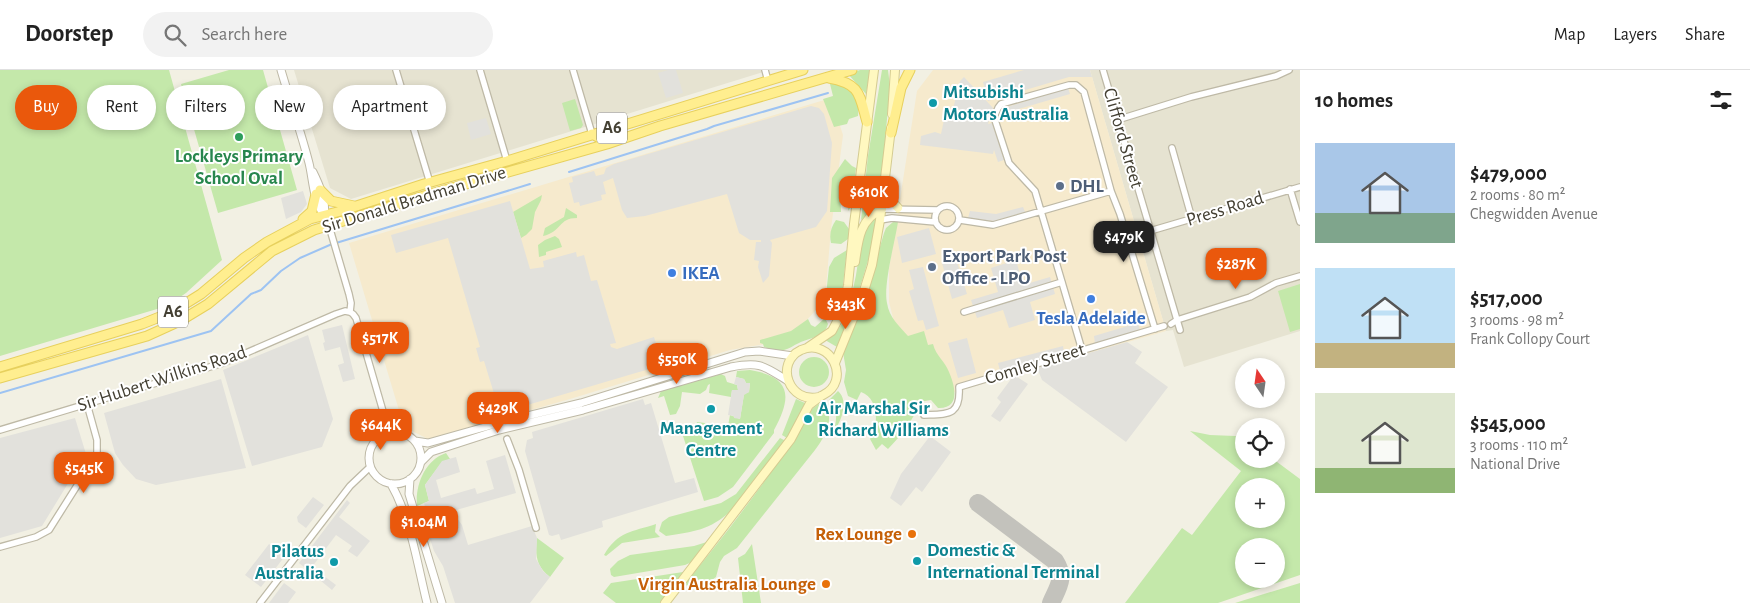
<!DOCTYPE html>
<html lang="en">
<head>
<meta charset="utf-8">
<style>
  :root { --surface:#fff; --page:#f2f2f2; --text:#222; --muted:#767676; --line:#e0e0e0; --accent:#ea580c }
  body { margin:0; font-family:"Alegreya Sans",sans-serif; background:var(--page); color:var(--text); height:100vh; display:flex; flex-direction:column; font-size:19px; white-space:nowrap }
  * { box-sizing:border-box; margin:0 }
  p { font-size:16px; color:var(--muted) }
  .icon { flex:none; width:28px; height:28px; fill:none; stroke:currentColor; stroke-width:2; stroke-linecap:round; stroke-linejoin:round }
  .map { position:relative; flex:1; overflow:hidden }
  .side { display:flex; flex-direction:column; background:var(--surface); width:450px }
  .side>* { flex:none }
  .top-card { position:absolute; left:15px; top:15px; width:475px; height:45px; display:flex; gap:10px }
  .needle { width:32px; rotate:347deg }
  .tools { position:absolute; left:1235px; top:288px; display:grid; gap:10px }
  .tools a { display:grid; place-items:center; width:50px; height:50px; border-radius:50%; background:var(--surface); box-shadow:0 2px 8px #0003; font-size:25px }
  .price { position:absolute; translate:-50% -42px; padding:0 11px; border-radius:10px; background:var(--accent); color:#fff; font-size:16px; line-height:32px; filter:drop-shadow(0 1px 2px #0008) }
  .price::after { content:''; position:absolute; left:50%; top:30px; width:15px; height:11px; margin-left:-8px; background:inherit; clip-path:polygon(0 0,100% 0,50% 100%) }
  .price.current { background:#222; color:#fff }
  ul { padding:0; list-style:none }
  li { display:flex; align-items:center; gap:15px; height:125px; padding:0 15px }
  li span { display:grid; place-items:center; flex:none; width:140px; height:100px; border-radius:0px; color:#555 }
  li>.icon { margin-inline-start:auto }
  span .icon { width:60px; height:60px; fill:#fffc; stroke-width:1 }
  li b { font-size:21px }
  h2 { display:flex; justify-content:space-between; align-items:center; height:60px; padding:0 15px; font-size:21px }
  .pill { padding:0 18px; border-radius:22px; background:var(--surface); box-shadow:0 2px 8px #0003; font-size:18px; line-height:45px }
  .pill.current { background:var(--accent); color:#fff }
  header { display:flex; align-items:center; gap:30px; box-sizing:border-box; height:70px; padding:0 25px; background:var(--surface); border-bottom:1px solid var(--line) }
  header strong { font-size:24px }
  nav { display:flex; gap:28px; margin-inline-start:auto; font-size:18px }
  .search { width:350px; height:45px; background:var(--page); display:flex; align-items:center; gap:12px; box-sizing:border-box; padding:0 18px; border-radius:28px; color:var(--muted); font-size:19px }
  main { display:flex; flex:1; min-height:0 }
  .map>svg:first-child { display:block }
  .residential { fill:#e6e3d1 }
  .commercial { fill:#f6eacd }
  .green { fill:#c4e8aa; fill-rule:evenodd }
  .parking { fill:#e2e1dc }
  .lines { fill:none; stroke-linecap:round; stroke-linejoin:round }
  .stream { stroke:#9dc3f2; stroke-width:2 }
  .taxiway { stroke:#c3c2bc; stroke-width:18 }
  .minor-casing { stroke:#beb9a6; stroke-width:8 }
  .tertiary-casing { stroke:#beb9a6; stroke-width:9 }
  .secondary-casing { stroke:#d4cb91; stroke-width:10 }
  .primary-casing { stroke:#e7d05d; stroke-width:11 }
  .minor { stroke:#fff; stroke-width:5.5 }
  .tertiary { stroke:#fff; stroke-width:7 }
  .secondary { stroke:#fff8c0; stroke-width:8 }
  .primary { stroke:#ffee8f; stroke-width:9 }
  .culture-dot { fill:#0f9aa8; stroke:#fff; stroke-width:2 }
  .leisure-dot { fill:#2e9e5b; stroke:#fff; stroke-width:2 }
  .service-dot { fill:#5c6f8a; stroke:#fff; stroke-width:2 }
  .shop-dot { fill:#3f7fe0; stroke:#fff; stroke-width:2 }
  .food-dot { fill:#e8710a; stroke:#fff; stroke-width:2 }
  .labels { text-anchor:middle; dominant-baseline:central; stroke-width:4; stroke-linejoin:round; paint-order:stroke }
  .shield { fill:#fff; stroke:#7c7970; stroke-width:1 }
  .shield-label { font-size:18px; font-weight:bold; fill:#444033 }
  .culture-label { font-size:19px; font-weight:bold; fill:#0d838f; stroke:#fff; text-anchor:start }
  .street-label { font-size:19px; fill:#444033; stroke:#fff }
  .leisure-label { font-size:19px; font-weight:bold; fill:#27864d; stroke:#fff }
  .service-label { font-size:19px; font-weight:bold; fill:#4e5e75; stroke:#fff; text-anchor:start }
  .shop-label { font-size:19px; font-weight:bold; fill:#366cbe; stroke:#fff; text-anchor:start }
  .food-label { font-size:19px; font-weight:bold; fill:#c56008; stroke:#fff; text-anchor:end }
</style>
</head>
<body>
<header>
<strong>Doorstep</strong>
<div class="search"><svg class="icon" aria-label="search" viewBox="0 0 24 24"><circle cx="10" cy="10" r="6"/><path d="M15 15l6 6"/></svg>Search here</div>
<nav><a>Map</a><a>Layers</a><a>Share</a></nav>
</header>
<main>
<div class="map">
<svg width="1300" height="533" viewBox="0 0 1300 533">
  <rect width="100%" height="100%" fill="#f2f0e3"/>
  <path class="residential" d="M294 0H770L351 129 330 118Z
    M1090 0H1300V261L1184 297 1173 260 1166 261Z"/>
  <path class="commercial" d="M933 0H1090L1166 261 948 324 894 252 889 232V199L917 21Z
    M831 28 843 65 831 159 825 230 795 263 766 274 730 280 570 329 428 369 404 357 349 173Z"/>
  <path class="green" d="M0 0H169L222 190 186 223 167 236 0 286Z
    M229 0H263L297 120 218 143 181 14Z
    M860 0H870L866 24 848 4Z
    M882 0H888L890 16 879 137 861 150 868 86Z
    M836 13C853 17 860 30 858 46L849 49 847 54 834 57 823 29 833 26 830 14Z
    M575 29 583 55 581 58 570 61 562 33Z
    M845 89 852 96 856 98 852 135 848 141 850 117C837 116 841 132 841 142H830L832 108Z
    M542 125 541 130 535 142 532 159 526 165 521 168 513 142Z
    M566 138 577 145V148C558 148 562 162 543 166L545 158 564 147Z
    M875 147 879 148C868 193 856 236 837 277L825 270 837 261 843 252 850 233 856 205 863 160Z
    M836 150 844 152 849 159 848 169 841 174 831 173C829 164 831 157 836 150Z
    M893 152H898C895 172 883 215 887 233 889 247 899 256 908 266L924 261 928 275 933 274C936 286 945 291 949 302 955 316 961 339 938 338L931 330 919 332C914 351 901 365 888 379L882 374 876 380 870 369C879 356 879 328 861 322L857 330 848 326 844 312 846 300 843 282 870 211 884 163 886 158Z
    M555 166 559 169 562 177 546 182V185L539 187 538 175 545 170Z
    M847 180 841 232 835 249 826 239 825 234 829 197 834 188Z
    M1300 214V259L1290 262 1278 221Z
    M825 248 828 254C825 267 809 268 799 273 794 275 789 279 784 280 778 281 769 279 764 277L763 274 760 273V270L791 261 808 249 811 255 815 257Z
    M799 302a15 15 0 1 1 30 0a15 15 0 1 1-30 0Z
    M750 300C792 307 792 327 774 360V363L733 417 718 427 704 431 683 366 686 365 683 355 695 358 697 352 728 356 730 345 740 349 744 324 749 322 750 313H746L744 309 736 307 737 301Z
    M721 304 725 306 727 312 737 315 738 320H732L731 327 709 323 710 314 708 315 706 320 700 324 682 322 680 336 676 344 670 345 664 326 658 328 661 321Z
    M838 321C848 330 843 347 836 358L835 356C837 347 837 337 829 330Z
    M796 329 805 333 787 368 782 365Z
    M819 334H823C837 347 824 368 815 380L737 478 724 486 720 492 716 507 712 510 691 513 689 515 683 516C723 468 760 419 795 368 803 357 806 341 819 334Z
    M1190 361 1210 365 1235 366 1244 369V389H1273L1300 409V505L1218 533H1125L1182 458 1192 465 1241 401ZM1244 416H1276V449H1244ZM1244 476H1276V509H1244Z
    M780 368 786 371 731 441C710 460 693 462 666 466L659 461 662 452 669 447 721 433 736 424Z
    M446 383 450 389 442 392 425 415 429 431 417 436C415 415 425 390 446 383Z
    M656 454 655 462 660 467 622 473 606 486 604 485C618 461 632 462 656 454Z
    M537 468 564 488 550 507C536 496 535 485 537 468Z
    M710 471 692 492 685 495 614 507 611 505 610 499 618 491 630 485 694 476Z
    M752 474 761 533H743L738 488 745 484Z
    M683 502 684 504 660 533H616L603 523 611 513Z
    M1300 513V533H1235Z"/>
  <path class="parking" d="M668 0H676L683 23 666 28 658 3Z
    M1024 0H1090L1092 7H1069L988 31 983 12Z
    M964 7 993 38 988 54 992 53 1004 90 998 92 994 80 993 84 920 75 921 66 935 62 941 64 944 50 950 51 960 11Z
    M1068 18 1070 24 1008 42 1007 37Z
    M811 36 819 38 824 44 832 73 827 141 816 157 770 170 772 173 769 206 763 213 758 197 759 191 754 190 756 172H761V170H750L739 163 727 124 645 146 627 148 622 140 613 108 603 112 606 124 601 125 602 130 580 136 579 132 574 133 569 113 573 112 572 107 594 101 596 106 604 104 606 98 614 94Z
    M486 48 491 64 471 70 467 53Z
    M303 121 307 134 301 142 286 149 281 128Z
    M510 131 530 199 544 197 543 191 576 182 577 187 584 185 591 211 597 210 616 273 610 274 611 277 617 279 654 267 659 283 679 278 683 289 500 343 484 291 480 292 476 278 480 277 448 168 396 183 391 165Z
    M1023 137 1025 142 994 151 968 148 970 141 996 144Z
    M929 158 936 184 902 193 897 167Z
    M956 189 967 224 952 229 942 193Z
    M1016 190 1023 215 1050 207 1055 224 1030 232 1035 250 1009 258 1003 240 977 248 971 230 998 222 991 198Z
    M923 197 939 256 926 260 923 250 918 251 909 221 914 219 909 200Z
    M1138 253 1140 260 1095 274 1094 266Z
    M342 255 355 309 343 312 338 295 344 293 340 277 325 281 323 273 325 272 322 260Z
    M308 265 333 349 322 377 252 396 223 300Z
    M967 268 976 303 958 308 948 273Z
    M1127 272 1142 282 1135 293 1168 317 1126 372 1042 310 1037 298Z
    M1063 276 1064 283 1000 301 998 293Z
    M1014 305 1028 314 1000 352 991 346 1001 332 997 328Z
    M736 307 744 309 746 313H750L749 322 744 325 740 349 734 348V346L728 345 732 320H738L737 315 734 314Z
    M221 309 246 398 156 415 136 409 123 395 115 383 104 343Z
    M643 329 645 335 651 333 675 413 694 408 698 422 602 451 603 457 561 470 559 464 552 466 549 465 525 381 527 370 533 368 532 362Z
    M75 348 86 384 42 456 0 468V368Z
    M930 366 951 382 922 422 916 417 901 436 890 428 901 404Z
    M505 385 516 423 428 448 424 433 429 431 425 415 442 391 456 387 460 402 436 410 441 428 475 418 477 424 494 419 486 391Z
    M313 427 324 435 306 458 298 452 297 447Z
    M347 430 350 433 339 447 370 471 357 487 348 481 352 476 336 465 312 497 336 515 332 520 299 493Z
    M454 444 462 455 468 475 532 456 537 468 536 489 543 501 550 507 530 533H455L443 496 434 481 424 451Z
    M269 474 285 486 261 517 245 505Z
    M284 513 296 522 288 533H269Z"/>
  <g class="lines">
    <path class="stream" d="M569 102 707 59 714 56 828 23
      M336 173 530 114
      M0 323 211 261 251 224 261 220 281 201 300 188 332 174"/>
    <path class="taxiway" d="M978 433 1055 491C1066 508 1058 517 1051 533"/>
    <g class="minor-casing">
      <path id="minor" d="M396 0 430 113
        M480 0 507 91
        M573 0 592 64
        M765 0 768 11
        M1103 0 1180 260
        M1117 50 1191 27 1276 6 1289 0
        M1172 78 1192 149
        M1290 119 1300 152
        M935 148a12 12 0 1 1 24 0a12 12 0 1 1-24 0Z
        M882 139 938 140
        M880 150 892 148 935 152
        M960 150 993 155 1111 121
        M329 156 349 224 351 233 350 242
        M1150 161 1300 117
        M350 242 353 244 356 248 389 362
        M964 242 1062 212
        M1171 254 1177 250 1250 227 1276 213 1300 206
        M1082 280 1035 121 1009 93 994 47 998 38 1001 34 1069 15H1076L1084 22 1111 121 1120 144 1155 259
        M924 345C948 344 961 346 959 317L1164 256
        M0 360 223 293 336 244 345 241 350 242
        M507 369 519 400 536 458
        M0 477 36 467 49 460 97 384V370L87 334
        M260 533 350 416 370 397"/>
    </g>
    <g class="tertiary-casing">
      <path id="tertiary" d="M281 0C290 31 301 62 309 93 313 109 313 131 324 145
        M313 102C319 114 327 132 324 145
        M369 388a26 26 0 1 1 52 0a26 26 0 1 1-52 0Z
        M415 371 428 373 506 351 581 333 745 282 759 281 793 286
        M421 392 431 382 499 360 583 340 731 297C760 291 764 296 788 311
        M410 409 409 424 442 533
        M391 414C411 449 417 493 427 533"/>
    </g>
    <g class="secondary-casing">
      <path id="secondary" d="M892 44 895 0
        M887 115 890 129 898 138
        M855 192C858 170 860 149 882 139
        M807 278 832 261 843 240 848 215 854 154 874 0
        M835 293 863 224 872 195 880 150 891 58
        M819 327C789 334 774 293 801 280 831 267 852 311 823 325
        M665 533 791 369 809 335 821 326"/>
    </g>
    <g class="primary-casing">
      <path id="primary" d="M829 8C861 14 859 24 867 52
        M891 63 901 18 910 0
        M592 64 600 68 621 64
        M320 120 331 131 354 136
        M303 149 312 141 316 124
        M0 297 142 254 172 242 201 224 244 188 267 172 310 149 341 141 424 114 507 91 803 0
        M0 308 147 266 180 251 208 234 272 181 314 160 427 125 607 74 660 56 852 0"/>
    </g>
    <use href="#minor" class="minor"/>
    <use href="#tertiary" class="tertiary"/>
    <use href="#secondary" class="secondary"/>
    <use href="#primary" class="primary"/>
  </g>
  <g class="culture-dot">
    <circle cx="933" cy="33" r="5"/>
    <circle cx="711" cy="339" r="5"/>
    <circle cx="808" cy="349" r="5"/>
    <circle cx="917" cy="491" r="5"/>
    <circle cx="334" cy="492" r="5"/>
  </g>
  <circle class="leisure-dot" cx="239" cy="67" r="5"/>
  <g class="service-dot">
    <circle cx="1060" cy="116" r="5"/>
    <circle cx="932" cy="197" r="5"/>
  </g>
  <g class="shop-dot">
    <circle cx="672" cy="203" r="5"/>
    <circle cx="1091" cy="229" r="5"/>
  </g>
  <g class="food-dot">
    <circle cx="912" cy="464" r="5"/>
    <circle cx="826" cy="514" r="5"/>
  </g>
  <g class="labels">
    <g class="shield">
      <rect x="597" y="42.5" width="30" height="31" rx="4"/>
      <rect x="158" y="226.5" width="30" height="31" rx="4"/>
    </g>
    <g class="shield-label">
      <text x="612" y="58">A6</text>
      <text x="173" y="242">A6</text>
    </g>
    <g class="culture-label">
      <text x="943" y="22">Mitsubishi<tspan x="943" dy="22">Motors Australia</tspan></text>
      <text x="818" y="338">Air Marshal Sir<tspan x="818" dy="22">Richard Williams</tspan></text>
      <text x="711" y="358" text-anchor="middle">Management<tspan x="711" dy="22">Centre</tspan></text>
      <text x="927" y="480">Domestic &amp;<tspan x="927" dy="22">International Terminal</tspan></text>
      <text x="324" y="481" text-anchor="end">Pilatus<tspan x="324" dy="22">Australia</tspan></text>
    </g>
    <g class="street-label">
      <text transform="translate(1123 68) rotate(74)">Clifford Street</text>
      <text transform="translate(414 130) rotate(-17)">Sir Donald Bradman Drive</text>
      <text transform="translate(1225 139) rotate(-17)">Press Road</text>
      <text transform="translate(1035 294) rotate(-17)">Comley Street</text>
      <text transform="translate(162 309) rotate(-18)">Sir Hubert Wilkins Road</text>
    </g>
    <g class="leisure-label">
      <text x="239" y="86">Lockleys Primary<tspan x="239" dy="22">School Oval</tspan></text>
    </g>
    <g class="service-label">
      <text x="1070" y="116">DHL</text>
      <text x="942" y="186">Export Park Post<tspan x="942" dy="22">Office - LPO</tspan></text>
    </g>
    <g class="shop-label">
      <text x="682" y="203">IKEA</text>
      <text x="1091" y="248" text-anchor="middle">Tesla Adelaide</text>
    </g>
    <g class="food-label">
      <text x="902" y="464">Rex Lounge</text>
      <text x="816" y="514">Virgin Australia Lounge</text>
    </g>
  </g>
</svg>
<div class="tools">
<a><svg class="needle" viewBox="-14 -14 28 28"><path d="M0-13l5 13h-10z" fill="#e53935"/><path d="M0 13l5-13h-10z" fill="#767676"/></svg></a>
<a><svg class="icon" aria-label="locate" viewBox="0 0 24 24"><circle cx="12" cy="12" r="6"/><path d="M12 2v4M12 18v4M2 12h4M18 12h4"/></svg></a>
<a>+</a>
<a>−</a>
</div>
<b class="price" style="left:869px;top:148px">$610K</b>
<b class="price current" style="left:1124px;top:193px">$479K</b>
<b class="price" style="left:1236px;top:220px">$287K</b>
<b class="price" style="left:846px;top:260px">$343K</b>
<b class="price" style="left:380px;top:294px">$517K</b>
<b class="price" style="left:677px;top:315px">$550K</b>
<b class="price" style="left:498px;top:364px">$429K</b>
<b class="price" style="left:381px;top:381px">$644K</b>
<b class="price" style="left:84px;top:424px">$545K</b>
<b class="price" style="left:424px;top:478px">$1.04M</b>
<div class="top-card">
<a class="pill current">Buy</a>
<a class="pill">Rent</a>
<a class="pill">Filters</a>
<a class="pill">New</a>
<a class="pill">Apartment</a>
</div>
</div>
<section class="side">
<h2>10 homes<svg class="icon" aria-label="filters" viewBox="0 0 24 24"><path d="M4 7h16M4 17h16"/><circle cx="9" cy="7" r="2"/><circle cx="15" cy="17" r="2"/></svg></h2>
<ul>
<li><span style="background:linear-gradient(#a9c7e8 70%,#7fa58c 0)"><svg class="icon" aria-label="home" viewBox="0 0 24 24"><path d="M3 11l9-7 9 7M6 9v11h12V9"/></svg></span><div><b>$479,000</b><p>2 rooms · 80 m²</p><p>Chegwidden Avenue</p></div></li>
<li><span style="background:linear-gradient(#bfe0f5 75%,#c2b280 0)"><svg class="icon" aria-label="home" viewBox="0 0 24 24"><path d="M3 11l9-7 9 7M6 9v11h12V9"/></svg></span><div><b>$517,000</b><p>3 rooms · 98 m²</p><p>Frank Collopy Court</p></div></li>
<li><span style="background:linear-gradient(#dfe7d0 75%,#8fb573 0)"><svg class="icon" aria-label="home" viewBox="0 0 24 24"><path d="M3 11l9-7 9 7M6 9v11h12V9"/></svg></span><div><b>$545,000</b><p>3 rooms · 110 m²</p><p>National Drive</p></div></li>
</ul>
</section>
</main>
</body>
</html>
